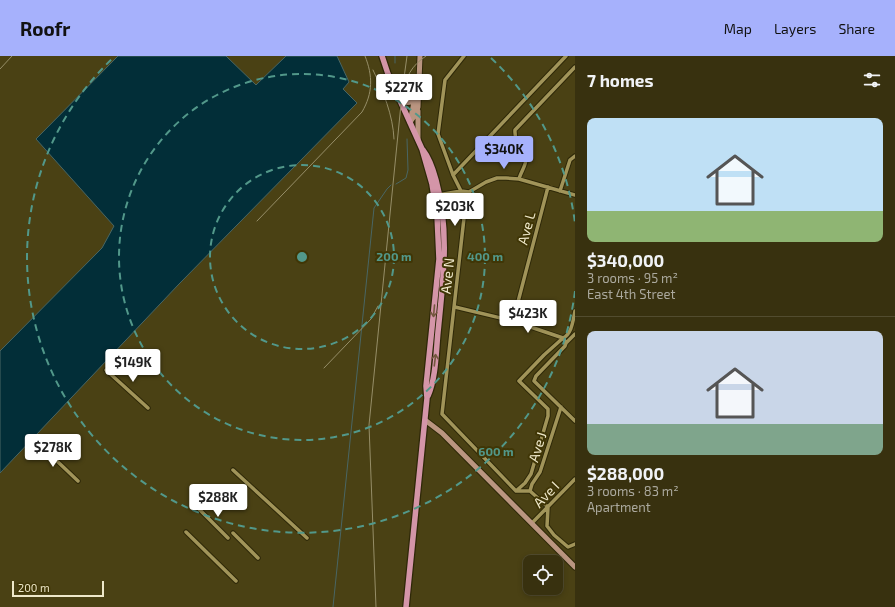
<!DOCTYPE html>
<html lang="en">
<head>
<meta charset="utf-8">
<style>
  :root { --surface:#38310f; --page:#3f3918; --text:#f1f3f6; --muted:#aba99e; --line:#524c2f; --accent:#a6b1fc }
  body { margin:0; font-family:"Exo 2",sans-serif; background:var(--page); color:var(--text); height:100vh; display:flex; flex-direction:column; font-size:15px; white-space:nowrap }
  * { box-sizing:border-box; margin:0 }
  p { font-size:13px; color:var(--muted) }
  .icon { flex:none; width:22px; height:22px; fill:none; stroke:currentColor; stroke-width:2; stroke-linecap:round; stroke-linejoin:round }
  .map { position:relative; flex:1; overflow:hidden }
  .panel { display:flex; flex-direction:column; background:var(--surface); width:320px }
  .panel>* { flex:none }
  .tools { position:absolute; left:523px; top:499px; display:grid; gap:8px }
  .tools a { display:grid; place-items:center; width:40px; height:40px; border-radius:8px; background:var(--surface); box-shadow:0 2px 6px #0003,0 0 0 1px var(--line); font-size:20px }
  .scale { position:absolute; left:12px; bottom:10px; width:92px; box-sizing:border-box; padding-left:4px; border:2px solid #eee8ca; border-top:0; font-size:11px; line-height:14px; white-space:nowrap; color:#eee8ca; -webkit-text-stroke:3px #403606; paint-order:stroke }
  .price { position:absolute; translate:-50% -34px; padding:0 9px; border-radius:4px; background:#fff; color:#222; font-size:13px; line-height:26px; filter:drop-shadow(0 1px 2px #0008) }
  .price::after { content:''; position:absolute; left:50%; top:24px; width:12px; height:9px; margin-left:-6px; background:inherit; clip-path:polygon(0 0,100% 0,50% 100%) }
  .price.current { background:var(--accent); color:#111 }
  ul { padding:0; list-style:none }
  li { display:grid; align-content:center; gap:8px; height:212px; padding:0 12px }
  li+li { border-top:1px solid var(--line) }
  li span { display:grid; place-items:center; height:124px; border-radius:8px; color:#555 }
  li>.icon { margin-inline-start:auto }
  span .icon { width:72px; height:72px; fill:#fffc; stroke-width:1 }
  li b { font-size:17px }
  h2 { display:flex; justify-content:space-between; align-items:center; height:48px; padding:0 12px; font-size:17px }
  header { display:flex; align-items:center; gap:24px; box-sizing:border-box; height:56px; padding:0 20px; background:var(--accent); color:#111 }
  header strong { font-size:19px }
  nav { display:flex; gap:22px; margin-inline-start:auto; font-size:14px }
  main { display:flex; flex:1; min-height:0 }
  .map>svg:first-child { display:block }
  .water { fill:#022e38; stroke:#496664 }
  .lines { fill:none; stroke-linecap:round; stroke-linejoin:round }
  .stream { stroke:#496664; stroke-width:1 }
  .street-casing { stroke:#2e2808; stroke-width:5.5 }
  .secondary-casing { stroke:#2e2808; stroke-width:7 }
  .primary-casing { stroke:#2e2808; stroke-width:8 }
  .street { stroke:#a19459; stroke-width:3.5 }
  .secondary { stroke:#ba9580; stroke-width:5 }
  .primary { stroke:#d495a8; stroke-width:5.5 }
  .rail { stroke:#968e68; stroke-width:1 }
  .oneway { stroke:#74573f }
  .ring { fill:none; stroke:#52988a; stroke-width:2; stroke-dasharray:7 5 }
  .labels { text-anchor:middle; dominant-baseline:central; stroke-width:4; stroke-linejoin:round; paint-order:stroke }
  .street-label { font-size:14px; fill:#eee8ca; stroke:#403606 }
  .centre { fill:#52988a; stroke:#403606; stroke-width:2 }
  .ring-label { font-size:12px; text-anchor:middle; font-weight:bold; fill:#52988a; stroke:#403606; stroke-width:4; stroke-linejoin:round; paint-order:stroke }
</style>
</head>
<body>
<header>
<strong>Roofr</strong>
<nav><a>Map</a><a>Layers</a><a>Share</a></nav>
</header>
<main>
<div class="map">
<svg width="575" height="551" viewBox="0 0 575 551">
  <rect width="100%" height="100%" fill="#4a4114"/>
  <path class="water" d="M118 0H226L256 29 286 0H337L349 26 343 33 357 47 179 228 0 417V295L102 192 114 170 36 83Z"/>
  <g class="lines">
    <path class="stream" d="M395 0V7
      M396 128 406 122 408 114 407 83
      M333 551 374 152 387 133 391 129"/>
    <g class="street-casing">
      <path id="street" d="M464 0 445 24 438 78 453 119 461 135 464 162 442 358 516 435H530L548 451 547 470 554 479 568 491 575 488
        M453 119 566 0
        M519 123C521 115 528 107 526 99 525 89 514 89 515 74L575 11
        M560 135 570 104 575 100
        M438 139 461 135 469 136 486 126 497 122H506L519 123 575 139
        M455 251 513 265 563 282C572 278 573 264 575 255
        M513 265 548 131
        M566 287 565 290 536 320 534 325 575 365
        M106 314 148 352
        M38 387 78 425
        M233 414 307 482
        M516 435 525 427 531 418 548 360V353L519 325 544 299 563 282 566 287 575 278
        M530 435 532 428 540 416 561 351
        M198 452 228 482
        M532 467 575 423
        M186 476 236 525
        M233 477 258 502"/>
    </g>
    <g class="secondary-casing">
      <path id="secondary" d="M399 41C403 45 405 48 411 46L414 41
        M418 55V83
        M410 66 415 59 418 51 420 0
        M410 66 415 41 417 36
        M425 364 442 377 575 511"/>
    </g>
    <g class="primary-casing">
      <path id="primary" d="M382 0 388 18 422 93 432 128 437 159 439 203 426 330 427 342 406 551
        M423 94C430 103 433 113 436 124 450 175 443 225 438 276 436 296 436 322 428 340"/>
    </g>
    <use href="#street" class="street"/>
    <use href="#secondary" class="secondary"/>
    <use href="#primary" class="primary"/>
    <path class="rail" d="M0 13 12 0
      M373 14C383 35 393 59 394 83
      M404 22 407 0
      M257 165 362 56C373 37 373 20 365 0
      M324 312 371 263 378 250
      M376 551 369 369 402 38C406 21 411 10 426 0"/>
  </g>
  <defs><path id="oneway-shaft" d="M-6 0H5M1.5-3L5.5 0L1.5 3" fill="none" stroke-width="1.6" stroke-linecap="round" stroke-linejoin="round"/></defs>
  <g class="oneway">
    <use href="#oneway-shaft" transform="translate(434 255) rotate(95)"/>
    <use href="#oneway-shaft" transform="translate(435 304) rotate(-83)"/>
  </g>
  <g class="ring">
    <circle cx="302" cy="201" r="92"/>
    <circle cx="302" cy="201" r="183"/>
    <path d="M575 235A275 275 0 1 1 113 2M491 2A275 275 0 0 1 575 167"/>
  </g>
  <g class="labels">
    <g class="street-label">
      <text transform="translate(526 172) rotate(-75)">Ave L</text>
      <text transform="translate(447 220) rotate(-84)">Ave N</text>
      <text transform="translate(537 391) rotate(-73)">Ave J</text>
      <text transform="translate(546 438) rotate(-46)">Ave I</text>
    </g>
  </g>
  <circle cx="302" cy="201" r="6" class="centre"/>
  <g class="ring-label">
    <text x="394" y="205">200 m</text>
    <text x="485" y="205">400 m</text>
    <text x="496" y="400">600 m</text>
  </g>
</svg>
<div class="tools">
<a><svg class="icon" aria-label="locate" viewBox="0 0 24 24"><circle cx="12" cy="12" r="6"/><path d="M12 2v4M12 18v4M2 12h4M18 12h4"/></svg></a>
</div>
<div class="scale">200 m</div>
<b class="price" style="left:404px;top:52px">$227K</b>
<b class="price current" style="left:504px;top:114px">$340K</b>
<b class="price" style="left:455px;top:171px">$203K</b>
<b class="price" style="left:528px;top:278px">$423K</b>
<b class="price" style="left:133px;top:327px">$149K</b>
<b class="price" style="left:53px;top:412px">$278K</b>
<b class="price" style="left:218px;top:462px">$288K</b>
</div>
<section class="panel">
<h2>7 homes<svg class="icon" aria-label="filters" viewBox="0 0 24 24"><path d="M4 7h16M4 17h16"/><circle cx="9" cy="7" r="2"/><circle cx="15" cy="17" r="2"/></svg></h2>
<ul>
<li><span style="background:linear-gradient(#bfe0f5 75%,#8fb573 0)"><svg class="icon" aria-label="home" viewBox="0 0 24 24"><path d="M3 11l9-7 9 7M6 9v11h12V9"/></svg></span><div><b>$340,000</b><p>3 rooms · 95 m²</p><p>East 4th Street</p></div></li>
<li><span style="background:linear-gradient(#c9d6e8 75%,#7fa58c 0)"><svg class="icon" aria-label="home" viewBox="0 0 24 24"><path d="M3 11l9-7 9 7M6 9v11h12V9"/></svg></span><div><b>$288,000</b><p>3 rooms · 83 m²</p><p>Apartment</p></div></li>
</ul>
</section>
</main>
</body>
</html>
